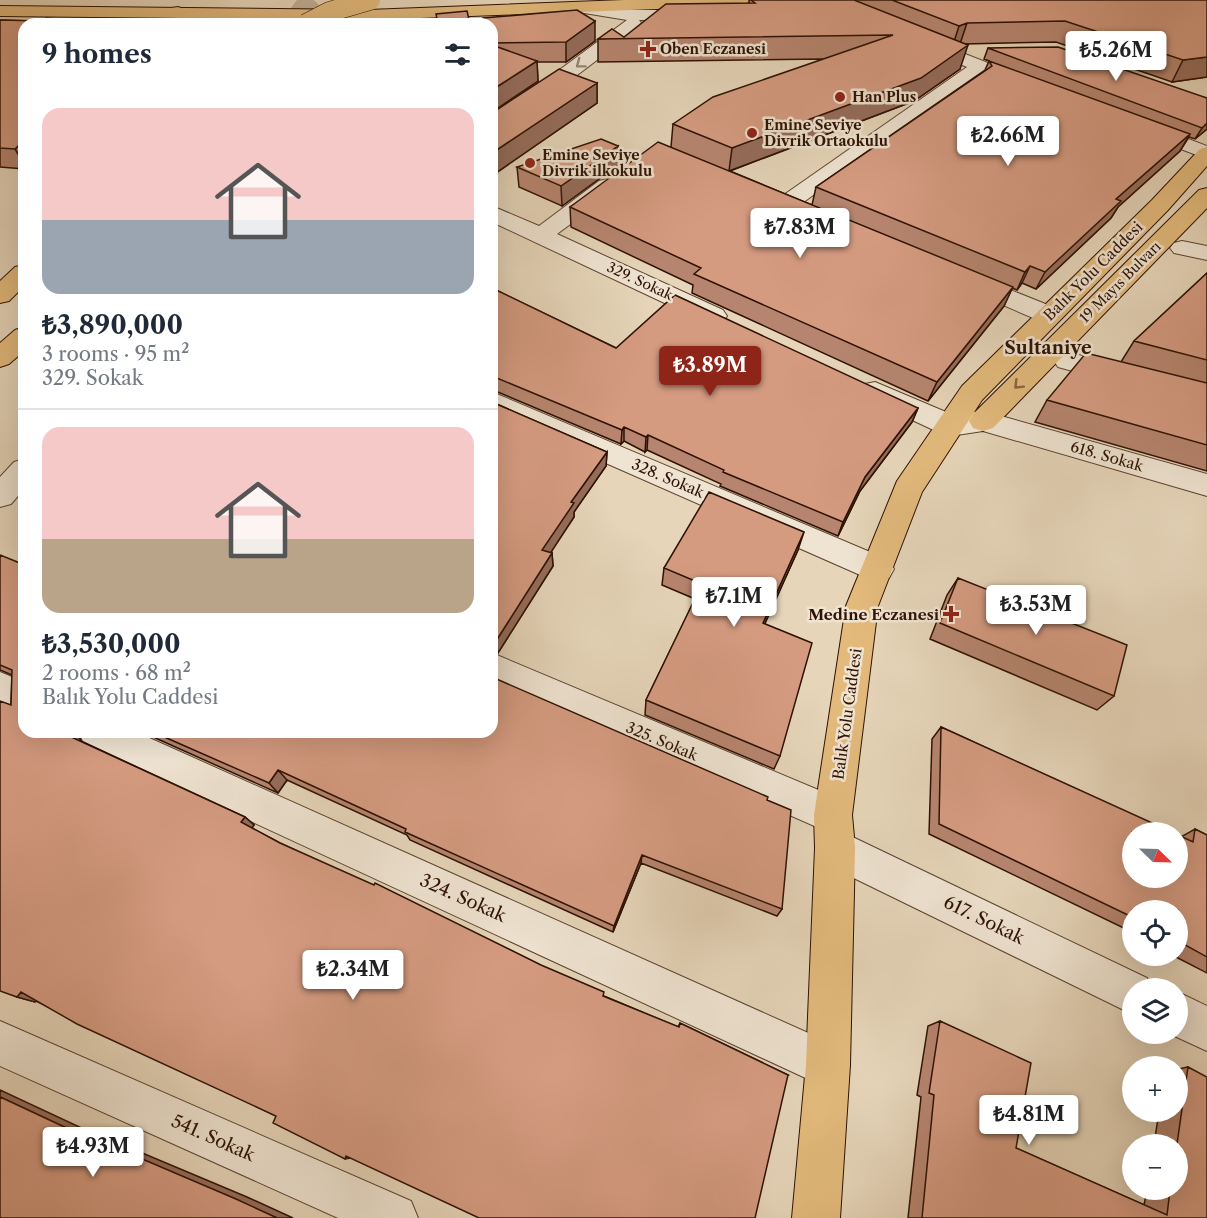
<!DOCTYPE html>
<html lang="en">
<head>
<meta charset="utf-8">
<style>
  :root { --surface:#fff; --page:#f6f6f7; --text:#1f2937; --muted:#747a83; --line:#e0e1e3; --accent:#8f2418 }
  body { margin:0; font-family:"Libre Caslon Text",serif; background:var(--page); color:var(--text); height:100vh; display:flex; flex-direction:column; font-size:22px; white-space:nowrap }
  * { box-sizing:border-box; margin:0 }
  p { font-size:20px; color:var(--muted) }
  .icon { flex:none; width:33px; height:33px; fill:none; stroke:currentColor; stroke-width:2; stroke-linecap:round; stroke-linejoin:round }
  .map { position:relative; flex:1; overflow:hidden }
  .panel { position:absolute; left:18px; top:18px; width:480px; height:720px; display:flex; flex-direction:column; background:var(--surface); border-radius:18px; box-shadow:0 6px 24px #0002 }
  .panel>* { flex:none }
  .needle { width:39px; rotate:113deg }
  .fabs { position:absolute; left:1122px; top:822px; display:grid; gap:12px }
  .fabs a { display:grid; place-items:center; width:66px; height:66px; border-radius:50%; background:var(--surface); box-shadow:0 6px 24px #0002; font-size:30px }
  .price { position:absolute; translate:-50% -51px; padding:0 14px; border-radius:6px; background:#fff; color:#222; font-size:20px; line-height:39px; filter:drop-shadow(0 2px 3px #0008) }
  .price::after { content:''; position:absolute; left:50%; top:36px; width:18px; height:14px; margin-left:-9px; background:inherit; clip-path:polygon(0 0,100% 0,50% 100%) }
  .price.selected { background:var(--accent); color:#fff }
  ul { padding:0; list-style:none }
  li { display:grid; align-content:center; gap:12px; height:318px; padding:0 24px }
  li+li { border-top:2px solid var(--line) }
  li span { display:grid; place-items:center; height:186px; border-radius:18px; color:#555 }
  li>.icon { margin-inline-start:auto }
  span .icon { width:108px; height:108px; fill:#fffc; stroke-width:1 }
  li b { font-size:26px }
  h2 { display:flex; justify-content:space-between; align-items:center; height:72px; padding:0 24px; font-size:26px }
  .map>svg:first-child { display:block }
  .lines { fill:none; stroke-linecap:round; stroke-linejoin:round }
  .highway-tunnel { stroke:#c1ae95; stroke-width:20; stroke-dasharray:20 10; stroke-linecap:butt }
  .minor-casing { stroke:#5c4230; stroke-width:2 }
  .major-casing { stroke:#2e1103; stroke-width:2 }
  .highway-casing { stroke:#2e1103; stroke-width:2 }
  .minor { fill:#efe4d2; fill-rule:evenodd }
  .major { fill:#e3ba7c; fill-rule:evenodd }
  .highway { fill:#e3ba7c; fill-rule:evenodd }
  .highway-bridge-casing { stroke:#2e1103; stroke-width:21; stroke-linecap:butt }
  .highway-bridge { stroke:#e3ba7c; stroke-width:20 }
  .wall { fill:#b7856f; stroke:#2e1103; stroke-width:1.5 }
  .shaded-wall { fill:#956c5a; stroke:#2e1103; stroke-width:1.5 }
  .building { fill:#d59b81; stroke:#2e1103; stroke-width:1.5 }
  .oneway { stroke:#988575 }
  .oneway2 { stroke:#886640 }
  .poi-dot { fill:#8f2418; stroke:#efe4d2; stroke-width:2 }
  .labels { text-anchor:middle; dominant-baseline:central; stroke-width:5; stroke-linejoin:round; paint-order:stroke }
  .far-poi-label { font-size:14px; font-weight:bold; fill:#2e1103; stroke:#efe4d2; text-anchor:start }
  .far-street-label { font-size:14px; fill:#2e1103; stroke:#efe4d2 }
  .street-label { font-size:15px; fill:#2e1103; stroke:#efe4d2 }
  .poi-label { font-size:15px; font-weight:bold; fill:#2e1103; stroke:#efe4d2; text-anchor:end }
  .far-district-label { font-size:18px; font-weight:bold; fill:#2e1103; stroke:#efe4d2 }
  .near-street-label { font-size:18px; fill:#2e1103; stroke:#efe4d2 }
</style>
</head>
<body>
<div class="map">
<svg width="1207" height="1218" viewBox="0 0 1207 1218">
  <rect width="100%" height="100%" fill="#e6d5b9"/>
  <filter id="stains"><feTurbulence type="fractalNoise" baseFrequency=".00333" numOctaves="4"/><feColorMatrix values="0 0 0 0 .2 0 0 0 0 .09 0 0 0 0 .02 0 0 0 .5 -.17"/></filter>
  <radialGradient id="worn" r=".72"><stop offset=".6" stop-color="#630" stop-opacity="0"/><stop offset="1" stop-color="#630" stop-opacity=".3"/></radialGradient>
  <g class="lines">
    <path class="highway-tunnel" d="M297 0 310 10 315 24"/>
    <g class="minor-casing">
      <path id="minor" d="M578 2 624 10H696L702 11 705 15 702 19 696 20H639L642 24 639 28 576 76 499 128 492 130V115L562 68 627 20 572 11 569 7 572 3Z
        M411 9 417 10 426 24H408L402 14 405 10Z
        M922 37 1034 81 1037 85 1034 89 1027 91 982 73 794 209 786 211 778 209 775 204 778 199 967 67 916 46 913 42 916 38Z
        M1143 122 1207 146V159L1136 132 1133 128 1136 124Z
        M607 179 615 181 618 186 615 191 557 234 723 310 727 316 723 322 714 324 705 322 492 222V206L539 226 599 181Z
        M1182 241 1207 246V260L1174 253 1170 248 1174 243Z
        M968 273 1058 309 1062 315 1058 321 1049 323 1040 321 959 286 956 281 959 276Z
        M1067 352 1207 388V408L1058 367 1054 361 1058 355Z
        M875 382 953 415 983 411 1207 474V496L983 431 950 436 940 433 865 398 861 391 865 384Z
        M492 392 889 560 894 569 889 578 878 582 867 578 492 413Z
        M24 459V489L11 504 0 507V477L14 462Z
        M492 653 847 802 852 815 847 828 840 831 1147 978 1152 988H1132V1014L821 862 815 848 821 834 828 832 492 684Z
        M0 672 24 682V715L0 705Z
        M79 732H136L844 1049 850 1065 844 1081 828 1087 812 1081 84 744Z
        M1178 992 1207 1006V1051L1170 1034H1178Z
        M0 1021 411 1201 418 1218H338L0 1066Z"/>
    </g>
    <g class="major-casing">
      <path id="major" d="M624 0H769L766 4 760 5 368 20 0 16V6L368 10Z
        M1207 147V166L1168 210 982 400 922 492 878 606 852 815 855 848 850 1065 840 1218H792L806 1065 815 848 814 815 846 606 897 481 962 386 1152 200 1200 149Z
        M1207 188V208L993 428 983 431 973 428 969 421 973 414 1199 190Z"/>
    </g>
    <g class="highway-casing">
      <path id="highway" d="M178 7 211 20 214 24C198 24 180 25 169 12L172 8Z
        M411 9 417 10 420 14C410 26 394 24 380 24L383 20Z
        M24 265V286L9 301 0 303V281L15 267Z
        M24 327V351L9 364 0 367V343L15 330Z"/>
    </g>
    <use href="#minor" class="minor"/>
    <use href="#major" class="major"/>
    <use href="#highway" class="highway"/>
    <g class="highway-bridge-casing">
      <path id="highway-bridge" d="M306 24 329 12 370 0"/>
    </g>
    <use href="#highway-bridge" class="highway-bridge"/>
  </g>
  <path class="wall" d="M749 0H1207V77L1172 82 1056 42 964 44 960 69 914 101 730 171 812 205 816 187 985 70 989 61 984 59 988 48 1207 98V129L1195 139 1189 137 1180 151 1118 207 1111 218 1036 289 1022 283 1017 290 1012 288 1004 306 928 401 692 293 693 285 571 227 570 207 671 147 673 124 823 59 598 62V39L624 37 749 3Z
    M0 20 120 24H24V169L0 167Z
    M492 24 595 41 566 62H537L538 81 496 110 597 83V103L493 175Z
    M618 165 562 206 519 187 517 167Z
    M1207 273V471L1035 422 1047 400 1121 362 1134 341Z
    M492 288 616 348 918 408 912 422 860 491 838 536 720 486 721 484 647 450 645 452 624 441 621 444 493 390H492Z
    M492 402 607 452 606 466 574 512V517L550 553H552L553 566 498 653 492 652Z
    M798 550 765 623 780 756 774 769 645 715 646 700 695 599 662 585 664 568Z
    M0 555 24 732H77L81 741 245 817 254 825 252 828 280 843 604 996 678 1027 680 1023 788 1075 351 1158 345 1159 276 1116 36 1001 35 1002 17 997 11 705 12 675 0 670Z
    M958 578 1114 696 1097 710 930 639 947 595Z
    M941 727 1181 837 1195 829 1207 835V973L1174 956H1178V910H1132V932L929 834 932 739Z
    M142 732H492L767 800 782 909 777 916 641 863 613 932 410 840 407 835 287 780 278 793Z
    M940 1021 1016 1148 1144 1205 1147 1190H1178V1144H1154L1159 1112H1178V1069L1188 1067 1207 1218H908L921 1097 917 1095 928 1026Z"/>
  <path class="shaded-wall" d="M595 21V41L566 62V42Z
    M967 23 960 44 952 48 959 26Z
    M968 45 960 69 914 101 729 171 732 148Z
    M1207 57V77L1172 82 1183 60Z
    M537 61 538 81 492 112V90Z
    M597 83V103L493 175 492 153Z
    M1207 123V129L1195 139 1202 128Z
    M1190 134 1180 151 1118 207 1111 218 1036 289 1045 272 1116 199Z
    M19 145 24 153V164L15 149Z
    M618 146V165L562 206 561 186Z
    M1030 266 1022 283 1017 290 1025 272Z
    M1013 287 1004 306 928 401 937 382Z
    M918 408 912 422 860 491 838 536 843 522 865 477Z
    M624 427V441L621 444 622 430Z
    M648 435 647 450 645 452 646 437Z
    M607 452 606 466 574 512V517L544 563 542 550 571 502Z
    M804 532 798 550 758 639 763 623Z
    M552 553 553 566 498 653 496 641Z
    M68 732H77L83 746 69 736Z
    M278 770 287 780 278 793 269 783Z
    M245 817 254 825 250 831 241 822Z
    M642 855 641 863 613 932 614 926Z
    M21 992 39 997 35 1002 17 997Z
    M0 1090 105 1139H109L247 1197 293 1218H277L92 1140 0 1097Z"/>
  <path class="building" d="M751 0H854L968 45 921 78 732 148 673 124 713 97 893 35 598 39 612 29 624 37 666 4 755 3Z
    M892 0H1207V57L1183 60 1065 21 967 23 959 26Z
    M577 10 595 21 566 42 492 43V24H484L483 18Z
    M467 11 470 24H438L436 14Z
    M46 18 120 24H24V145H19L15 149 0 148V20L42 21Z
    M492 45 537 61 492 90Z
    M1058 47 1207 98V123L1202 128 988 48Z
    M989 61 1190 134 1116 199 1121 201 1045 272 1030 266 1025 272 816 187 992 66Z
    M559 69 597 83 492 153V110L498 109Z
    M601 139 618 146 561 186 517 167Z
    M658 142 1013 287 937 382 694 274 701 268 570 207Z
    M1207 273V360L1134 341Z
    M492 288 616 348 675 295 918 408 865 477 843 522 723 472 724 470 648 435 646 437 624 427 622 430 492 376Z
    M1086 353 1207 383V445L1047 400Z
    M492 402 607 452 571 502 574 503 542 550 552 553 496 641 492 640Z
    M709 492 804 532 763 623 812 643 780 756 646 700 702 584 664 568Z
    M0 555 20 563 24 559V732H68L69 736 245 817 241 822 280 843 374 885 375 883 541 965 604 992 603 996 679 1027 680 1023 788 1075 755 1218H479L346 1156 345 1159 273 1123 276 1116 77 1024 21 992 17 997 0 991V701L11 705 12 670 0 665Z
    M958 578 1127 645 1114 696 940 623Z
    M492 677 768 797 767 800 791 810 782 909 642 855 614 926 405 832 406 829 278 770 269 783 153 732H492Z
    M941 727 1172 832H1132V878H1178V835L1193 842 1195 829 1207 835V957L1178 941V910H1132V917L939 824Z
    M940 1021 1031 1063 1016 1148 1167 1215 1170 1190H1178L1177 1144 1188 1067 1207 1077V1218H922L934 1095 929 1093Z
    M0 1097 92 1140 93 1138 236 1199 277 1218H0Z"/>
  <defs><path id="oneway-chevron" d="M-2-3.5L2.5 0L-2 3.5" fill="none" stroke-width="1.6" stroke-linecap="round" stroke-linejoin="round" transform="scale(1.5)"/></defs>
  <use class="oneway" href="#oneway-chevron" transform="translate(580 64) rotate(143)"/>
  <use class="oneway2" href="#oneway-chevron" transform="translate(1018 385) rotate(135)"/>
  <g class="poi-dot">
    <path d="M645 40h6v6h6v6h-6v6h-6v-6h-6v-6h6z"/>
    <circle cx="840" cy="97" r="6"/>
    <circle cx="752" cy="133" r="6"/>
    <circle cx="530" cy="163" r="6"/>
    <path d="M948 605h6v6h6v6h-6v6h-6v-6h-6v-6h6z"/>
  </g>
  <g class="labels">
    <g class="far-poi-label">
      <text x="660" y="49">Oben Eczanesi</text>
      <text x="852" y="97">Han Plus</text>
      <text x="764" y="125">Emine Seviye<tspan x="764" dy="16">Divrik Ortaokulu</tspan></text>
      <text x="542" y="155">Emine Seviye<tspan x="542" dy="16">Divrik ilkokulu</tspan></text>
    </g>
    <g class="far-street-label">
      <text transform="translate(640 281) rotate(25)">329. Sokak</text>
      <text transform="translate(1120 282) rotate(-45)">19 Mayıs Bulvarı</text>
    </g>
    <g class="street-label">
      <text transform="translate(1093 271) rotate(-45)">Balık Yolu Caddesi</text>
      <text transform="translate(1107 456) rotate(16)">618. Sokak</text>
      <text transform="translate(668 478) rotate(23)">328. Sokak</text>
      <text transform="translate(847 714) rotate(-82)">Balık Yolu Caddesi</text>
      <text transform="translate(662 741) rotate(23)">325. Sokak</text>
    </g>
    <g class="poi-label">
      <text x="939" y="614">Medine Eczanesi</text>
    </g>
    <g class="far-district-label">
      <text x="1048" y="348">Sultaniye</text>
    </g>
    <g class="near-street-label">
      <text transform="translate(463 898) rotate(24)">324. Sokak</text>
      <text transform="translate(984 920) rotate(26)">617. Sokak</text>
      <text transform="translate(213 1138) rotate(24)">541. Sokak</text>
    </g>
  </g>
  <rect width="100%" height="100%" filter="url(#stains)"/>
  <rect width="100%" height="100%" fill="url(#worn)"/>
</svg>
<div class="fabs">
<a><svg class="needle" viewBox="-14 -14 28 28"><path d="M0-13l5 13h-10z" fill="#e53935"/><path d="M0 13l5-13h-10z" fill="#747a83"/></svg></a>
<a><svg class="icon" aria-label="locate" viewBox="0 0 24 24"><circle cx="12" cy="12" r="6"/><path d="M12 2v4M12 18v4M2 12h4M18 12h4"/></svg></a>
<a><svg class="icon" aria-label="layers" viewBox="0 0 24 24"><path d="M12 4l9 5-9 5-9-5zM3 14l9 5 9-5"/></svg></a>
<a>+</a>
<a>−</a>
</div>
<b class="price" style="left:1116px;top:82px">₺5.26M</b>
<b class="price" style="left:1008px;top:167px">₺2.66M</b>
<b class="price" style="left:800px;top:259px">₺7.83M</b>
<b class="price selected" style="left:710px;top:397px">₺3.89M</b>
<b class="price" style="left:734px;top:628px">₺7.1M</b>
<b class="price" style="left:1036px;top:636px">₺3.53M</b>
<b class="price" style="left:353px;top:1001px">₺2.34M</b>
<b class="price" style="left:1029px;top:1146px">₺4.81M</b>
<b class="price" style="left:93px;top:1178px">₺4.93M</b>
<section class="panel">
<h2>9 homes<svg class="icon" aria-label="filters" viewBox="0 0 24 24"><path d="M4 7h16M4 17h16"/><circle cx="9" cy="7" r="2"/><circle cx="15" cy="17" r="2"/></svg></h2>
<ul>
<li><span style="background:linear-gradient(#f6c9c9 60%,#9aa5b1 0)"><svg class="icon" aria-label="home" viewBox="0 0 24 24"><path d="M3 11l9-7 9 7M6 9v11h12V9"/></svg></span><div><b>₺3,890,000</b><p>3 rooms · 95 m²</p><p>329. Sokak</p></div></li>
<li><span style="background:linear-gradient(#f6c9c9 60%,#b9a48a 0)"><svg class="icon" aria-label="home" viewBox="0 0 24 24"><path d="M3 11l9-7 9 7M6 9v11h12V9"/></svg></span><div><b>₺3,530,000</b><p>2 rooms · 68 m²</p><p>Balık Yolu Caddesi</p></div></li>
</ul>
</section>
</div>
</body>
</html>
